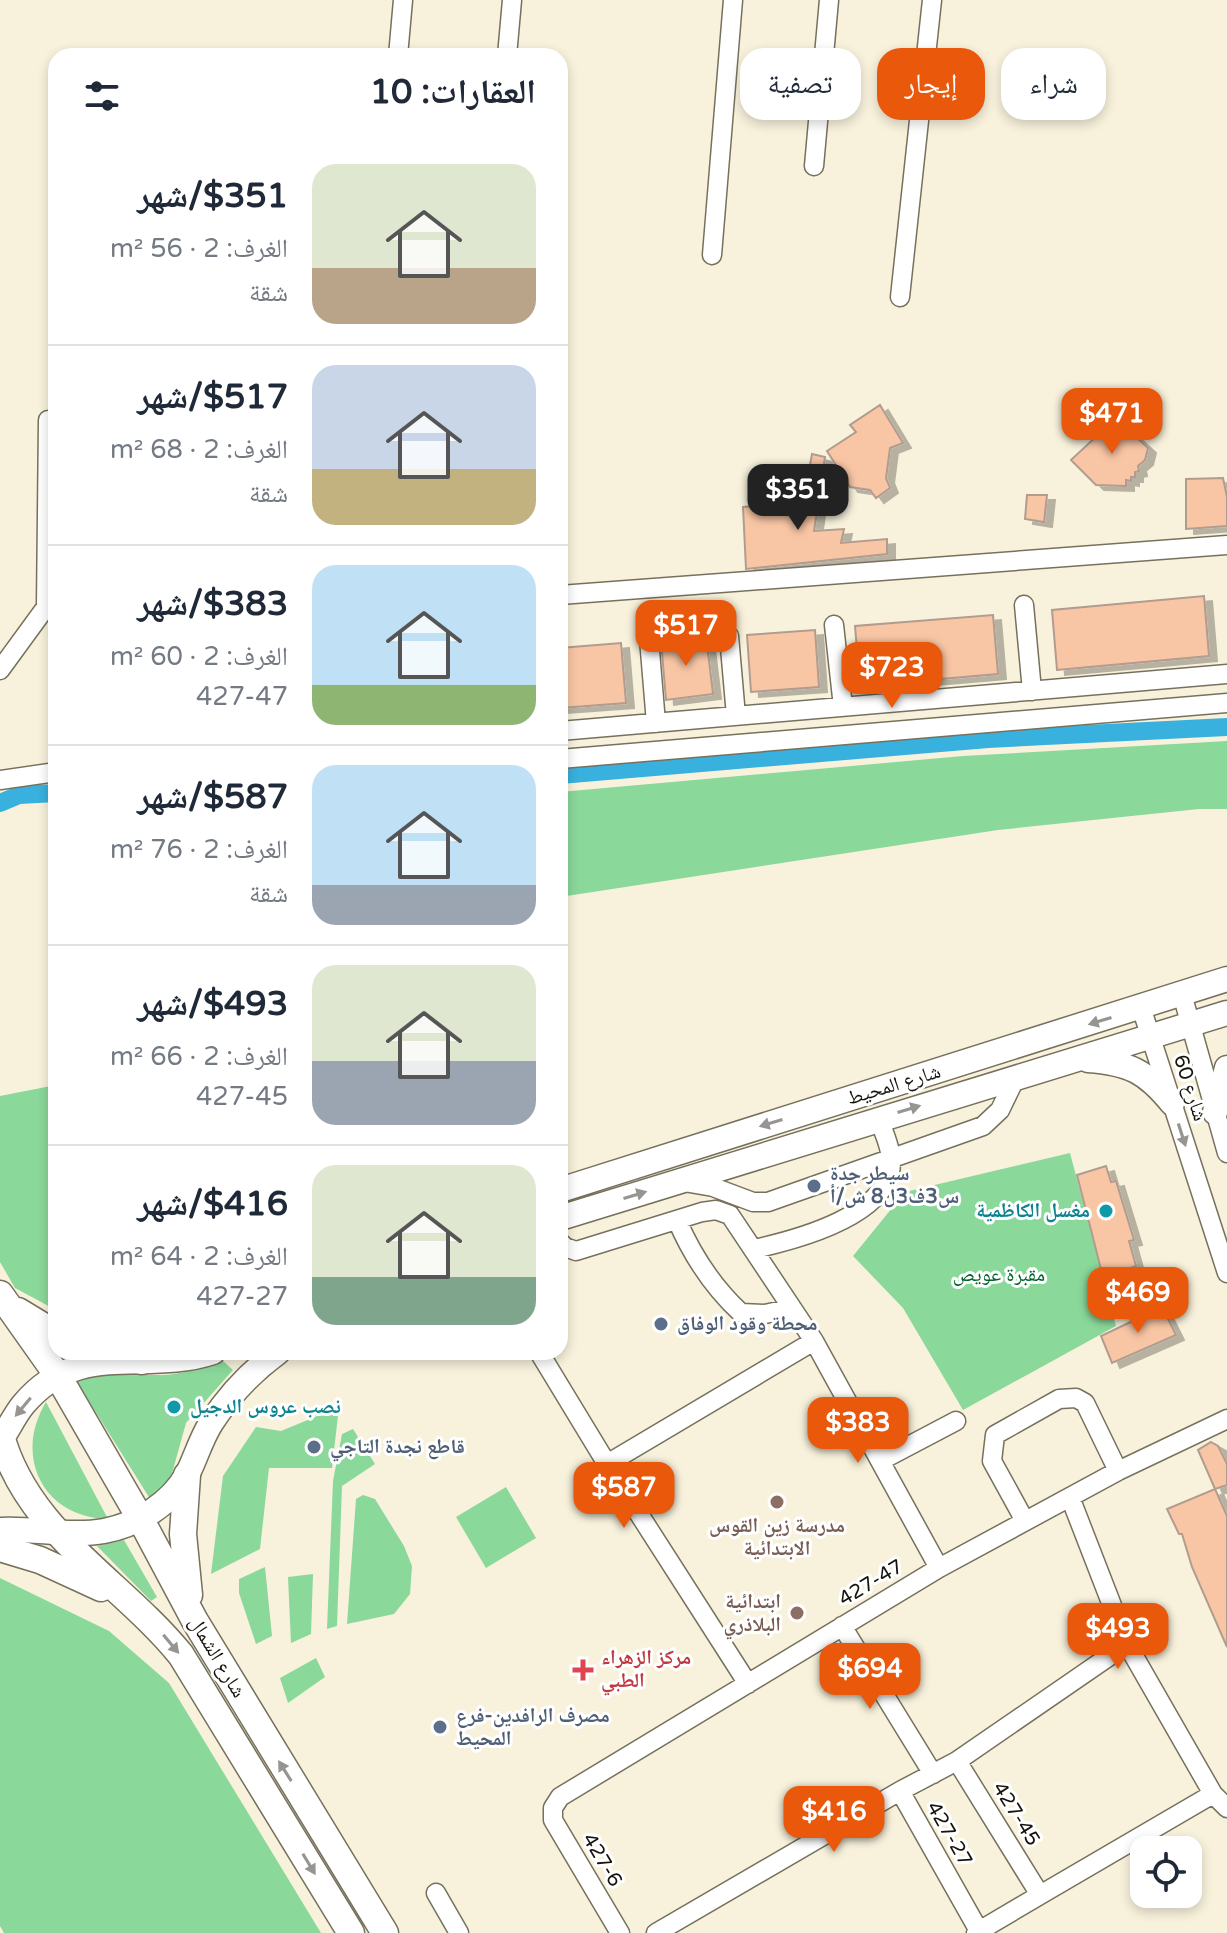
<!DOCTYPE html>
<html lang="ar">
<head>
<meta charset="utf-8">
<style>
  :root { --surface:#fff; --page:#f2f2f3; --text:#1f2937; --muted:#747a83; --line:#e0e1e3; --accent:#ea580c }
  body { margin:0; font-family:"Varela Round","Noto Naskh Arabic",sans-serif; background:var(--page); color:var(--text); direction:rtl; height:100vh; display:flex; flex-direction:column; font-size:30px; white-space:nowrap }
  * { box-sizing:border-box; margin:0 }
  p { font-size:26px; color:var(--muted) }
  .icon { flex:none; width:44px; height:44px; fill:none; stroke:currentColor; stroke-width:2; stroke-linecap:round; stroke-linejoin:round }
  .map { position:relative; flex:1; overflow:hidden; direction:ltr }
  .details { position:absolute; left:48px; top:48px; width:520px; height:1312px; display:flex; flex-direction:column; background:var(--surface); border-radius:24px; box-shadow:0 4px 12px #0003; direction:rtl }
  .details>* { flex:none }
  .guide { position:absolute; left:592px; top:48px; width:514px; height:72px; direction:rtl; display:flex; gap:16px }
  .tools { position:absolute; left:1130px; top:1836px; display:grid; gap:16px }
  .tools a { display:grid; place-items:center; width:72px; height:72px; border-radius:16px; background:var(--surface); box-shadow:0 4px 12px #0003; font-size:40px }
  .price { position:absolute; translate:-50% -68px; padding:0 18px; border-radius:16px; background:var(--accent); color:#fff; font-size:26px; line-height:52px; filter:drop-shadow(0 2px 4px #0008) }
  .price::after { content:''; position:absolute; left:50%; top:48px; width:24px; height:18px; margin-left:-12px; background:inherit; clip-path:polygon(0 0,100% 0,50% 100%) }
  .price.on { background:#222; color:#fff }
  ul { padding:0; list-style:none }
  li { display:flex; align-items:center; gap:24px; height:200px; padding:0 32px }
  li+li { border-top:2px solid var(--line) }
  li span { display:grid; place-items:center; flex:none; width:224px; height:160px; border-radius:24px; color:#555 }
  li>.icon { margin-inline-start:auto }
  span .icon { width:96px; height:96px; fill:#fffc; stroke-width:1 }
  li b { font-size:34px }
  h2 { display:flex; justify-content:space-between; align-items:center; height:96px; padding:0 32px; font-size:34px }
  .chip { padding:0 28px; border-radius:24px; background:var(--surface); box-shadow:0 4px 12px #0003; font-size:28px; line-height:72px }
  .chip.on { background:var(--accent); color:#fff }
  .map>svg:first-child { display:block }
  .green { fill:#8bd89b }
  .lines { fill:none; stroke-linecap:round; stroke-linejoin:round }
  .canal { stroke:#39b1de; stroke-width:18 }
  .building { fill:#f9c6a5; stroke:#b19c8f; stroke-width:2; filter:url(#shadow) }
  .minor-casing { stroke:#76715d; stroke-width:21 }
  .major-casing { stroke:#76715d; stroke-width:27 }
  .highway-casing { stroke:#76715d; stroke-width:29 }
  .minor { stroke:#fff; stroke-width:18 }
  .major { stroke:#fff; stroke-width:24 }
  .highway { stroke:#fff; stroke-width:26 }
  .oneway { fill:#969591 }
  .service-dot { fill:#5c6f8a; stroke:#fff; stroke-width:3 }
  .culture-dot { fill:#0f9aa8; stroke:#fff; stroke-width:3 }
  .education-dot { fill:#8d6e63; stroke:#fff; stroke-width:3 }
  .health-dot { fill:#e0444e; stroke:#fff; stroke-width:3 }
  .labels { text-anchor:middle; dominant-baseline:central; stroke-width:6; stroke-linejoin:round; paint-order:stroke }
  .street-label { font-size:20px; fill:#15130b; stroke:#fff }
  .service-label { font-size:20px; font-weight:bold; fill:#4e5e75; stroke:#fff; text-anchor:start }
  .culture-label { font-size:20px; font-weight:bold; fill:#0d838f; stroke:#fff; text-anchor:end }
  .park-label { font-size:20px; fill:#00652b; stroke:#fff }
  .education-label { font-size:20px; font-weight:bold; fill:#785e54; stroke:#fff }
  .health-label { font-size:20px; font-weight:bold; fill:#be3a42; stroke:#fff; text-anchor:start }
</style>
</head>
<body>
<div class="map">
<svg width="1227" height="1933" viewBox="0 0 1227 1933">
  <defs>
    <filter id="shadow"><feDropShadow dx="8" dy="5" stdDeviation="0" flood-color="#0004"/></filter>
  </defs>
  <rect width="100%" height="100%" fill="#f8f2dc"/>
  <path class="green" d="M1227 741V809H1199L998 830 560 897V792L963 756Z
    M56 1085V1310L15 1288 0 1262V1096Z
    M1070 1153 1116 1326 963 1410 903 1308 853 1256 905 1192Z
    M222 1360 233 1370 186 1423 171 1477 152 1502 75 1379C103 1370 133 1376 162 1375 184 1374 203 1368 222 1360Z
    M46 1402 108 1519C43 1518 13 1456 46 1402Z
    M339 1407 332 1468H269L260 1549 211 1574 223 1476 256 1427 281 1431Z
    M353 1429 375 1464 342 1486 337 1626 327 1629 333 1481 342 1434Z
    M506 1487 536 1538 486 1568 456 1517Z
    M363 1495 375 1499 404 1546 412 1566 410 1594 394 1614 347 1624 356 1499Z
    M124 1540 157 1597 151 1601 97 1546Z
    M265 1567 272 1636 256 1644 239 1593V1579Z
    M313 1574 311 1634 291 1643 288 1577Z
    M0 1578 109 1631 169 1683 321 1933H4L0 1926Z
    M316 1658 325 1677 288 1703 280 1678Z"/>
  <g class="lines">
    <path class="canal" d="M560 775 988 739 1227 727
      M0 803 19 795 56 793"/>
  </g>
  <path class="building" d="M880 405 903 443 890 448 886 478 890 488 876 498 870 490 850 487 827 451 856 432 850 425Z
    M1116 418 1148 448 1145 460 1138 466 1139 471 1135 472V477H1131V481L1126 480V486L1096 485 1071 460Z
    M812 454 825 457 814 531 844 529 841 543 887 539V554L746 569 743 507 803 502Z
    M1223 478 1227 497V526L1186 529V479Z
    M1027 495H1047L1044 522 1025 519Z
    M1204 596 1209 656 1057 670 1052 610Z
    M993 615 998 674 860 686 855 626Z
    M815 630 819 687 751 692 747 635Z
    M706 636 713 694 666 700 661 641Z
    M621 643 626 703 560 708V648Z
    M1106 1166 1111 1182 1116 1181 1134 1240 1129 1241 1136 1266 1103 1277 1077 1175Z
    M1162 1307 1176 1335 1112 1363 1101 1336Z
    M1211 1442 1218 1446 1227 1464V1485L1215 1489 1198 1450Z
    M1215 1489 1227 1516V1647L1192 1567 1182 1534H1179L1167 1509Z"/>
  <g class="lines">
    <g class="minor-casing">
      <path id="minor" d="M398 56 403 0
        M507 56 512 0
        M814 166 829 0
        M712 255 733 0
        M900 297 932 0
        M560 595 1227 545
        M1024 605 1032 691
        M46 607 48 420
        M834 625 843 707
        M729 636 736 716
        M649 639 656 723
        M0 670 46 607H56
        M560 731 1227 674
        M560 759 1227 703
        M0 780 56 772
        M1182 994 1227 1153
        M1141 1007 1227 1273
        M684 1182 713 1187 753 1202H768L983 1126 1000 1110 1016 1077
        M677 1220C692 1255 713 1287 741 1313L765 1314 792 1308
        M560 1242 565 1247 576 1251 702 1212 716 1210 730 1215 814 1341 939 1568
        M754 1249C795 1240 893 1215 891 1160 891 1147 883 1131 879 1119
        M539 1352 607 1464 748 1684
        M880 1461 956 1421
        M607 1464 814 1341
        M1070 1497 1127 1644 1213 1794 1227 1808
        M1025 1521 992 1461 995 1435 1059 1399 1076 1398 1085 1403 1118 1471
        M842 1626 933 1774
        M1127 1644 957 1761 1040 1895 1213 1794
        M900 1791 957 1761
        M436 1893 459 1933
        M979 1931 1040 1895
        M620 1933 553 1820V1808L560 1797 939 1568 1118 1471 1227 1419
        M656 1933 900 1791 979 1931 976 1933"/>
    </g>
    <g class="major-casing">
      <path id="major" d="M1088 1060C1129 1063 1146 1071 1172 1103
        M1215 1112 1227 1068
        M560 1190 1227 979
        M560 1218 1227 1013
        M0 1441C8 1430 14 1416 23 1405 79 1338 144 1375 213 1352
        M0 1530C35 1528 70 1537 104 1531 137 1525 172 1503 188 1473 196 1457 201 1439 211 1423 229 1395 252 1371 278 1352"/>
    </g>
    <g class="highway-casing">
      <path id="highway" d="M0 1294 58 1376 140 1518 195 1621 385 1933
        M18 1311 56 1334
        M102 1352 142 1361
        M0 1432C25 1531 121 1581 181 1655L351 1933
        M187 1475 183 1534 189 1595
        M0 1548 40 1560 101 1588"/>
    </g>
    <use href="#minor" class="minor"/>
    <use href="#major" class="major"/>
    <use href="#highway" class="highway"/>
  </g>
  <defs><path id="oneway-solid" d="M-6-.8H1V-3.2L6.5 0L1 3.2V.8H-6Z" transform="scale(2)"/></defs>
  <g class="oneway">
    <use href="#oneway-solid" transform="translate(1100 1021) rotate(163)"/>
    <use href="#oneway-solid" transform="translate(909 1109) rotate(-17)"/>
    <use href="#oneway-solid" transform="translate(771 1123) rotate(163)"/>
    <use href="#oneway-solid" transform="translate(1182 1135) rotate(72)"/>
    <use href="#oneway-solid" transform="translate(635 1195) rotate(-17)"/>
    <use href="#oneway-solid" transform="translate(23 1407) rotate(130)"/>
    <use href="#oneway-solid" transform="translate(171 1644) rotate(50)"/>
    <use href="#oneway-solid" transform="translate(285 1771) rotate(-122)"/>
    <use href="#oneway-solid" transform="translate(309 1864) rotate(59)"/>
  </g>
  <g class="service-dot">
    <circle cx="814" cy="1186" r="8"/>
    <circle cx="661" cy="1324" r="8"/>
    <circle cx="314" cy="1447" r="8"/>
    <circle cx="440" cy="1727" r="8"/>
  </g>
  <g class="culture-dot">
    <circle cx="1106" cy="1211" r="8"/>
    <circle cx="174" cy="1407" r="8"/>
  </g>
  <g class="education-dot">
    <circle cx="777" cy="1502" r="8"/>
    <circle cx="797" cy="1613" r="8"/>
  </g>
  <path class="health-dot" d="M579 1658h8v8h8v8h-8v8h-8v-8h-8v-8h8z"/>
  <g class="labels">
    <g class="street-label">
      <text transform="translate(894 1085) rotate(-17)">شارع المحيط</text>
      <text transform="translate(1190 1088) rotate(72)">شارع 60</text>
      <text transform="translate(871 1583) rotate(-31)">427-47</text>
      <text transform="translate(217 1657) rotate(59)">شارع الشمال</text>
      <text transform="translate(1016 1814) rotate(58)">427-45</text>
      <text transform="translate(949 1834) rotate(60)">427-27</text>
      <text transform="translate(602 1860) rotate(59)">427-6</text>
    </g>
    <g class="service-label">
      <text x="830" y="1174">سيطر جدة<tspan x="830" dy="23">س3ف3ل8 ش/أ</tspan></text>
      <text x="677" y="1324">محطة وقود الوفاق</text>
      <text x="330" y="1447">قاطع نجدة التاجي</text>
      <text x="456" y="1716">مصرف الرافدين-فرع<tspan x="456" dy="23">المحيط</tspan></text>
    </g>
    <g class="culture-label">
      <text x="1090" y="1211">مغسل الكاظمية</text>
      <text x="190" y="1407" text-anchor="start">نصب عروس الدجيل</text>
    </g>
    <g class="park-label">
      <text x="999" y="1275">مقبرة عويص</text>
    </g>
    <g class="education-label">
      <text x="777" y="1526">مدرسة زين القوس<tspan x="777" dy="23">الابتدائية</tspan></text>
      <text x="781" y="1602" text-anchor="end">ابتدائية<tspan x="781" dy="23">البلاذري</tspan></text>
    </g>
    <g class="health-label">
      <text x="601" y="1658">مركز الزهراء<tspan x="601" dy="23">الطبي</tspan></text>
    </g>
  </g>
</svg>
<div class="tools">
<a><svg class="icon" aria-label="locate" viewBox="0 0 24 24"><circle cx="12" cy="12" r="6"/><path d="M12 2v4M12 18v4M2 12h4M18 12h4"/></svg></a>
</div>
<b class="price" style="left:1112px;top:456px">$471</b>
<b class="price on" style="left:798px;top:532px">$351</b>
<b class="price" style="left:686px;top:668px">$517</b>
<b class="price" style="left:892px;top:710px">$723</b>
<b class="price" style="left:1138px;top:1335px">$469</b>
<b class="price" style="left:858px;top:1465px">$383</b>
<b class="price" style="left:624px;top:1530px">$587</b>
<b class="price" style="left:1118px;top:1671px">$493</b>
<b class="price" style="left:870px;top:1711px">$694</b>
<b class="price" style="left:834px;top:1854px">$416</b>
<div class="guide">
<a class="chip">شراء</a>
<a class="chip on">إيجار</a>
<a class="chip">تصفية</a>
</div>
<section class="details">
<h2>العقارات: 10<svg class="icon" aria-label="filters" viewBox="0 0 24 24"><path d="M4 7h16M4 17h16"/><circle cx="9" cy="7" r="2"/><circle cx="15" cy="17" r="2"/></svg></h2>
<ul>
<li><span style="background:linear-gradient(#dfe7d0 65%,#b9a48a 0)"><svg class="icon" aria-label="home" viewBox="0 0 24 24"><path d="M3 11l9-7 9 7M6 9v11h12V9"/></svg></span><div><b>$351/شهر</b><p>الغرف: 2 · 56 m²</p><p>شقة</p></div></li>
<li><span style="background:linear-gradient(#c9d6e8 65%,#c2b280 0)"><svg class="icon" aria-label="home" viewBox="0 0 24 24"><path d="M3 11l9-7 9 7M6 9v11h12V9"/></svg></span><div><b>$517/شهر</b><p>الغرف: 2 · 68 m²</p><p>شقة</p></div></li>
<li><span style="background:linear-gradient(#bfe0f5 75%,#8fb573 0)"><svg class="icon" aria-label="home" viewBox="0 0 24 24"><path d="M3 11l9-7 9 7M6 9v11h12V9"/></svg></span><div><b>$383/شهر</b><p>الغرف: 2 · 60 m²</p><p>427-47</p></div></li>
<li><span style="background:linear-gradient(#bfe0f5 75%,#9aa5b1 0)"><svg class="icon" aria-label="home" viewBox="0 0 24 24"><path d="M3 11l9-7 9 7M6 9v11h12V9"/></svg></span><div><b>$587/شهر</b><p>الغرف: 2 · 76 m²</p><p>شقة</p></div></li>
<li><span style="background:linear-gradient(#dfe7d0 60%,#9aa5b1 0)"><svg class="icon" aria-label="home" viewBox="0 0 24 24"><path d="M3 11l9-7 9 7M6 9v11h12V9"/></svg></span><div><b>$493/شهر</b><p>الغرف: 2 · 66 m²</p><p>427-45</p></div></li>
<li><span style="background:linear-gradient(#dfe7d0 70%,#7fa58c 0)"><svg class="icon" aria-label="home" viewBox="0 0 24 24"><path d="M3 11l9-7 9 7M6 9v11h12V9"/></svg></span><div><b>$416/شهر</b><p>الغرف: 2 · 64 m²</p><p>427-27</p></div></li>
</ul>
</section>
</div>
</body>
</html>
